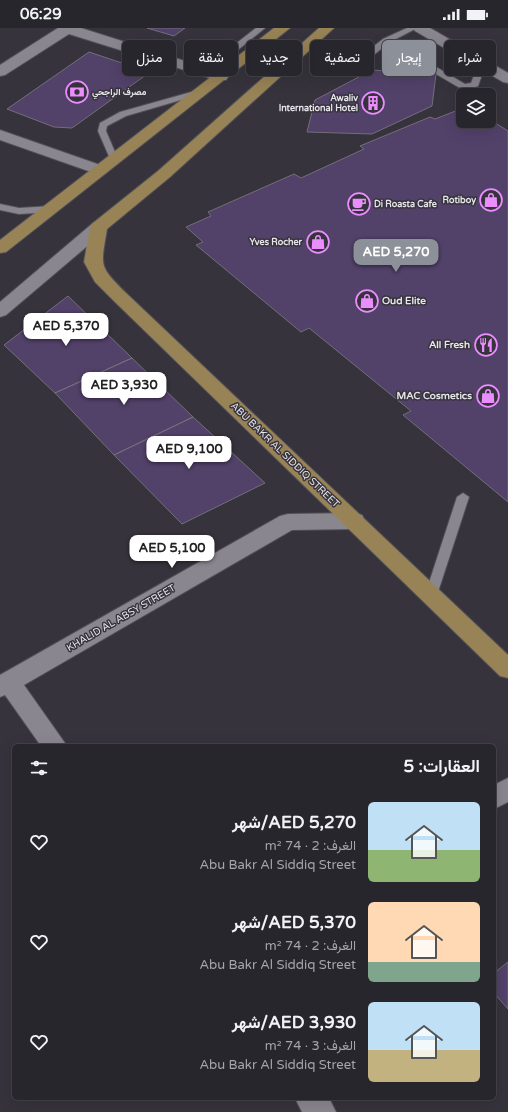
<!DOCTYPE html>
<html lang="ar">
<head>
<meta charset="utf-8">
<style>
  :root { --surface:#28262d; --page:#302e35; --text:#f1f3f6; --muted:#a5a5aa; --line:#444349; --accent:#8c9099 }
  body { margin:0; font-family:"Varela Round",Vazirmatn,sans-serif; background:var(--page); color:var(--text); direction:rtl; height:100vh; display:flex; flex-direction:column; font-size:15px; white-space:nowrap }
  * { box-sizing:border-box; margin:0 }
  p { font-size:13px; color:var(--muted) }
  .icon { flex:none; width:22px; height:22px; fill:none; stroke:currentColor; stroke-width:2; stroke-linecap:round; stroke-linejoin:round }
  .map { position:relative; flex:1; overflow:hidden; direction:ltr }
  .drawer { position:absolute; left:12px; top:716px; width:484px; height:356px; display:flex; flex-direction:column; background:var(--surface); border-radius:6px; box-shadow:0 4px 16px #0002,0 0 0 1px var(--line); direction:rtl }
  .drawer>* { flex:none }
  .top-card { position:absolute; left:12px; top:12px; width:484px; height:36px; direction:rtl; display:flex; gap:8px }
  .controls { position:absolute; left:456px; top:60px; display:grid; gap:8px }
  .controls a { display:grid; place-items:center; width:40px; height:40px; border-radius:6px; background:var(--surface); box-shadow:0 4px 16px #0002,0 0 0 1px var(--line); font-size:20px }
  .price { position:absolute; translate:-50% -34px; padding:0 9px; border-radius:8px; background:#fff; color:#222; font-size:13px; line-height:26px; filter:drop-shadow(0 1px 2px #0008) }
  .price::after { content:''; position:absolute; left:50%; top:24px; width:12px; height:9px; margin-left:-6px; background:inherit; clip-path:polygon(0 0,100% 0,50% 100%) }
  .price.on { background:var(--accent); color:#fff }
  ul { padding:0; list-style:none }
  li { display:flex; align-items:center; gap:12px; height:100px; padding:0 16px }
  li span { display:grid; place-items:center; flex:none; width:112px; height:80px; border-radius:6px; color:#555 }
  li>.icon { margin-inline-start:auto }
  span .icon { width:48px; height:48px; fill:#fffc; stroke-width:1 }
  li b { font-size:17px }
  h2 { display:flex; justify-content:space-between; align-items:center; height:48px; padding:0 16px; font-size:17px }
  .pill { padding:0 14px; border-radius:6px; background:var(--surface); box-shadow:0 4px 16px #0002,0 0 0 1px var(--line); font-size:14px; line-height:36px }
  .pill.on { background:var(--accent); color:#fff }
  .status { display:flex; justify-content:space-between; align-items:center; height:28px; padding:0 20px; background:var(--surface); direction:ltr }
  .status svg { height:11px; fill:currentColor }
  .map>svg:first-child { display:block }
  .building { fill:#524169; stroke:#736f79 }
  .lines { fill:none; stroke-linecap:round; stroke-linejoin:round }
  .service-casing { stroke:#525057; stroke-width:2 }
  .minor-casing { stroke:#525057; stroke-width:2 }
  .tertiary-casing { stroke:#525057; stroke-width:2 }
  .secondary-casing { stroke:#525057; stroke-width:2 }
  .primary-casing { stroke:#525057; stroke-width:2 }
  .service { fill:#8a8690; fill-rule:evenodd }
  .minor { fill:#8a8690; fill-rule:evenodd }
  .tertiary { fill:#8a8690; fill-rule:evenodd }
  .secondary { fill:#8a8690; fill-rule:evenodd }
  .primary { fill:#988356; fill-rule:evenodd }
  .labels { text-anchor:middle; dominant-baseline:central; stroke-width:3; stroke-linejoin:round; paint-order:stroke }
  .far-poi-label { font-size:9px; font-weight:bold; fill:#e7e5eb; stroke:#36333c; text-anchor:end }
  .poi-label { font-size:10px; font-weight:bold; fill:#e7e5eb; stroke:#36333c; text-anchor:end }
  .street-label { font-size:10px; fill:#e7e5eb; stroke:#36333c }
</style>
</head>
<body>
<div class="status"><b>06:29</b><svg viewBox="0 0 49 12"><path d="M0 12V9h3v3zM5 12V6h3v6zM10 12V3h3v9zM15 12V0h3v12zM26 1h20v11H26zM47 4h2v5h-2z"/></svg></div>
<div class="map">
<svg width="508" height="1084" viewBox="0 0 508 1084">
  <rect width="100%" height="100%" fill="#36333c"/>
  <path class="building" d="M147 0H185L174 8Z
    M89 24 143 42 146 47 72 100 54 99 7 81Z
    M372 42 436 46 432 78 372 106 307 104 315 72Z
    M463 80V93H489V91L508 103V474L403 387 411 383 309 300 301 304 196 217 203 214 186 199 211 188 208 184 294 146 301 150 364 121 360 118 430 89 435 91Z
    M68 268 132 330 55 365 4 317Z
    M132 330 193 389 114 427 55 365Z
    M193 389 265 455 182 496 114 427Z
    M508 934V981L494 965V945Z"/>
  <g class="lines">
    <g class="service-casing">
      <path id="service" d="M256 0H265L208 46H202V42Z
        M407 0H417L392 13 465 56 471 55 479 34H485L486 36 478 58 469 61 460 60 386 17 360 38H354V34L383 11Z
        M202 61H205V65L126 88 107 98 106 103 118 131 114 134 111 133 98 103 100 95 120 84Z
        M0 176 19 180 52 178 57 181 52 184 19 186 0 182Z
        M463 465 469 469 437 567 435 570H427L425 567 457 469Z"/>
    </g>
    <g class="minor-casing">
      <path id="minor" d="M58 0H81L226 46 228 49 226 52H216L69 6 5 47 0 48V37Z
        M0 102 106 139 108 142 106 145 100 147 94 145 0 112Z
        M354 485 362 487 365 493 362 499 354 501 292 502 24 657 67 718H41L5 667 0 669V647L280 488 288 486Z
        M508 750V774L494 781V757Z
        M295 1070H329L336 1084H302Z"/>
    </g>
    <g class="tertiary-casing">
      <path id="tertiary" d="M413 0H430L508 45V55L503 54 415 3Z"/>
    </g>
    <g class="secondary-casing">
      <path id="secondary" d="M99 194 105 195 108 199 105 203 6 287 0 289V274L93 195Z"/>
    </g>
    <g class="primary-casing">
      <path id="primary" d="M274 0H290L6 224 0 225V212Z
        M319 0H334L170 149 107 201C101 239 98 237 126 265L508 627V650L500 648 114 273 95 254 84 234 90 199 93 195 158 143Z"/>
    </g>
    <use href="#service" class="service"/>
    <use href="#minor" class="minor"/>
    <use href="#tertiary" class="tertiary"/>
    <use href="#secondary" class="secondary"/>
    <use href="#primary" class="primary"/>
  </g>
  <defs>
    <g id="bank-ring" transform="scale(1.15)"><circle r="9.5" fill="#36333c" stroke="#ea8dfd" stroke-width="1.5"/><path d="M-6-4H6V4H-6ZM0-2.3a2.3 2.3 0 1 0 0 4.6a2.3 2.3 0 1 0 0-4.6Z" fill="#ea8dfd"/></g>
    <g id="building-ring" transform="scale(1.15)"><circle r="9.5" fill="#36333c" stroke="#ea8dfd" stroke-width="1.5"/><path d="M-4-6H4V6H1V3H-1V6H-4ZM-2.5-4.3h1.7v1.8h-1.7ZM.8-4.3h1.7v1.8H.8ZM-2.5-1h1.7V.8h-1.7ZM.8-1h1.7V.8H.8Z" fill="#ea8dfd"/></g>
    <g id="shop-ring" transform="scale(1.15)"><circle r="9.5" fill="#36333c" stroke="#ea8dfd" stroke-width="1.5"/><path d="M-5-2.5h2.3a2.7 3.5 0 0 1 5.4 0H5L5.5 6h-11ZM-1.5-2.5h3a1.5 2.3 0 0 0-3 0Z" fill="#ea8dfd"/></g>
    <g id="cafe-ring" transform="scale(1.15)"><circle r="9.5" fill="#36333c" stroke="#ea8dfd" stroke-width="1.5"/><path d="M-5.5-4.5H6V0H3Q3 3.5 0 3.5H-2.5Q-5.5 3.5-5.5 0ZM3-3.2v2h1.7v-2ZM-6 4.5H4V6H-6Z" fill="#ea8dfd"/></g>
    <g id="restaurant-ring" transform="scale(1.15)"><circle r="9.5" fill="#36333c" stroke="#ea8dfd" stroke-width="1.5"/><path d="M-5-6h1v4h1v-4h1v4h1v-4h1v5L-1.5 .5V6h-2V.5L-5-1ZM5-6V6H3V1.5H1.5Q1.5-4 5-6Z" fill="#ea8dfd"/></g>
  </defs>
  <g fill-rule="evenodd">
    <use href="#bank-ring" x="77" y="64"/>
    <use href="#building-ring" x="373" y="75"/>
    <use href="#shop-ring" x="491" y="172"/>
    <use href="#cafe-ring" x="359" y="176"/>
    <use href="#shop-ring" x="318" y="214"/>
    <use href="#shop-ring" x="367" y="273"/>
    <use href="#restaurant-ring" x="486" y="317"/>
    <use href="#shop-ring" x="488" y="368"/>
  </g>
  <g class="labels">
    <g class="far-poi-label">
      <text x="92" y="64" text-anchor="start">مصرف الراجحي</text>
      <text x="358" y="70">Awaliv<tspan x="358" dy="10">International Hotel</tspan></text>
      <text x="476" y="172">Rotiboy</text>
      <text x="374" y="176" text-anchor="start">Di Roasta Cafe</text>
      <text x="302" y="214">Yves Rocher</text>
    </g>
    <g class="poi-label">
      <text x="382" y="273" text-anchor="start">Oud Elite</text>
      <text x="470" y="317">All Fresh</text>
      <text x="472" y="368">MAC Cosmetics</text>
    </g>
    <g class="street-label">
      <text transform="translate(285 427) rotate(44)">ABU BAKR AL SIDDIQ STREET</text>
      <text transform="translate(121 590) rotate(-30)">KHALID AL ABSY STREET</text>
    </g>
  </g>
</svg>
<div class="controls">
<a><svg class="icon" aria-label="layers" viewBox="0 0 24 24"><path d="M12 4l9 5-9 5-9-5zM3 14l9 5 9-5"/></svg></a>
</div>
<b class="price on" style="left:396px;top:245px">AED 5,270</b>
<b class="price" style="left:66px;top:319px">AED 5,370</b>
<b class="price" style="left:124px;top:378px">AED 3,930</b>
<b class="price" style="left:189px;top:442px">AED 9,100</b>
<b class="price" style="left:172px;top:541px">AED 5,100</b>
<div class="top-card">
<a class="pill">شراء</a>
<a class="pill on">إيجار</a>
<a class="pill">تصفية</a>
<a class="pill">جديد</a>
<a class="pill">شقة</a>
<a class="pill">منزل</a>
</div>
<section class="drawer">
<h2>العقارات: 5<svg class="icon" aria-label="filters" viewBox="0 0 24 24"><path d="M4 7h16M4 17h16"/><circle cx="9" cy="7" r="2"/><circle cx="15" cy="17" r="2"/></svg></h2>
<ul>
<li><span style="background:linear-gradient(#bfe0f5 60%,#8fb573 0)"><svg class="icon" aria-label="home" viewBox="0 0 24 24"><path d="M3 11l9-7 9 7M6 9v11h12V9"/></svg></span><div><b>AED 5,270/شهر</b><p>الغرف: 2 · 74 m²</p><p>Abu Bakr Al Siddiq Street</p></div><svg class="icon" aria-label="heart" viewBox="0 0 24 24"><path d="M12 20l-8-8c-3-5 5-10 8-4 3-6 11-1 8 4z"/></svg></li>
<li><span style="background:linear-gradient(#ffd9b3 75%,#7fa58c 0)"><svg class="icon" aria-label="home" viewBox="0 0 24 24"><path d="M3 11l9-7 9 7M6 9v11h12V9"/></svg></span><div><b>AED 5,370/شهر</b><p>الغرف: 2 · 74 m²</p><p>Abu Bakr Al Siddiq Street</p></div><svg class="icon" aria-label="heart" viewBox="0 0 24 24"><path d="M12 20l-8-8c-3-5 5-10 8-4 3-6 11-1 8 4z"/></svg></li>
<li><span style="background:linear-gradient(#bfe0f5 60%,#c2b280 0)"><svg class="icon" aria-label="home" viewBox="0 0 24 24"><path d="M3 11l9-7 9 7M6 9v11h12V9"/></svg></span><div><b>AED 3,930/شهر</b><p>الغرف: 3 · 74 m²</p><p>Abu Bakr Al Siddiq Street</p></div><svg class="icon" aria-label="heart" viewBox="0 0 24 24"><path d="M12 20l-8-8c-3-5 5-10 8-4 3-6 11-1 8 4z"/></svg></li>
</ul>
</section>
</div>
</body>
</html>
